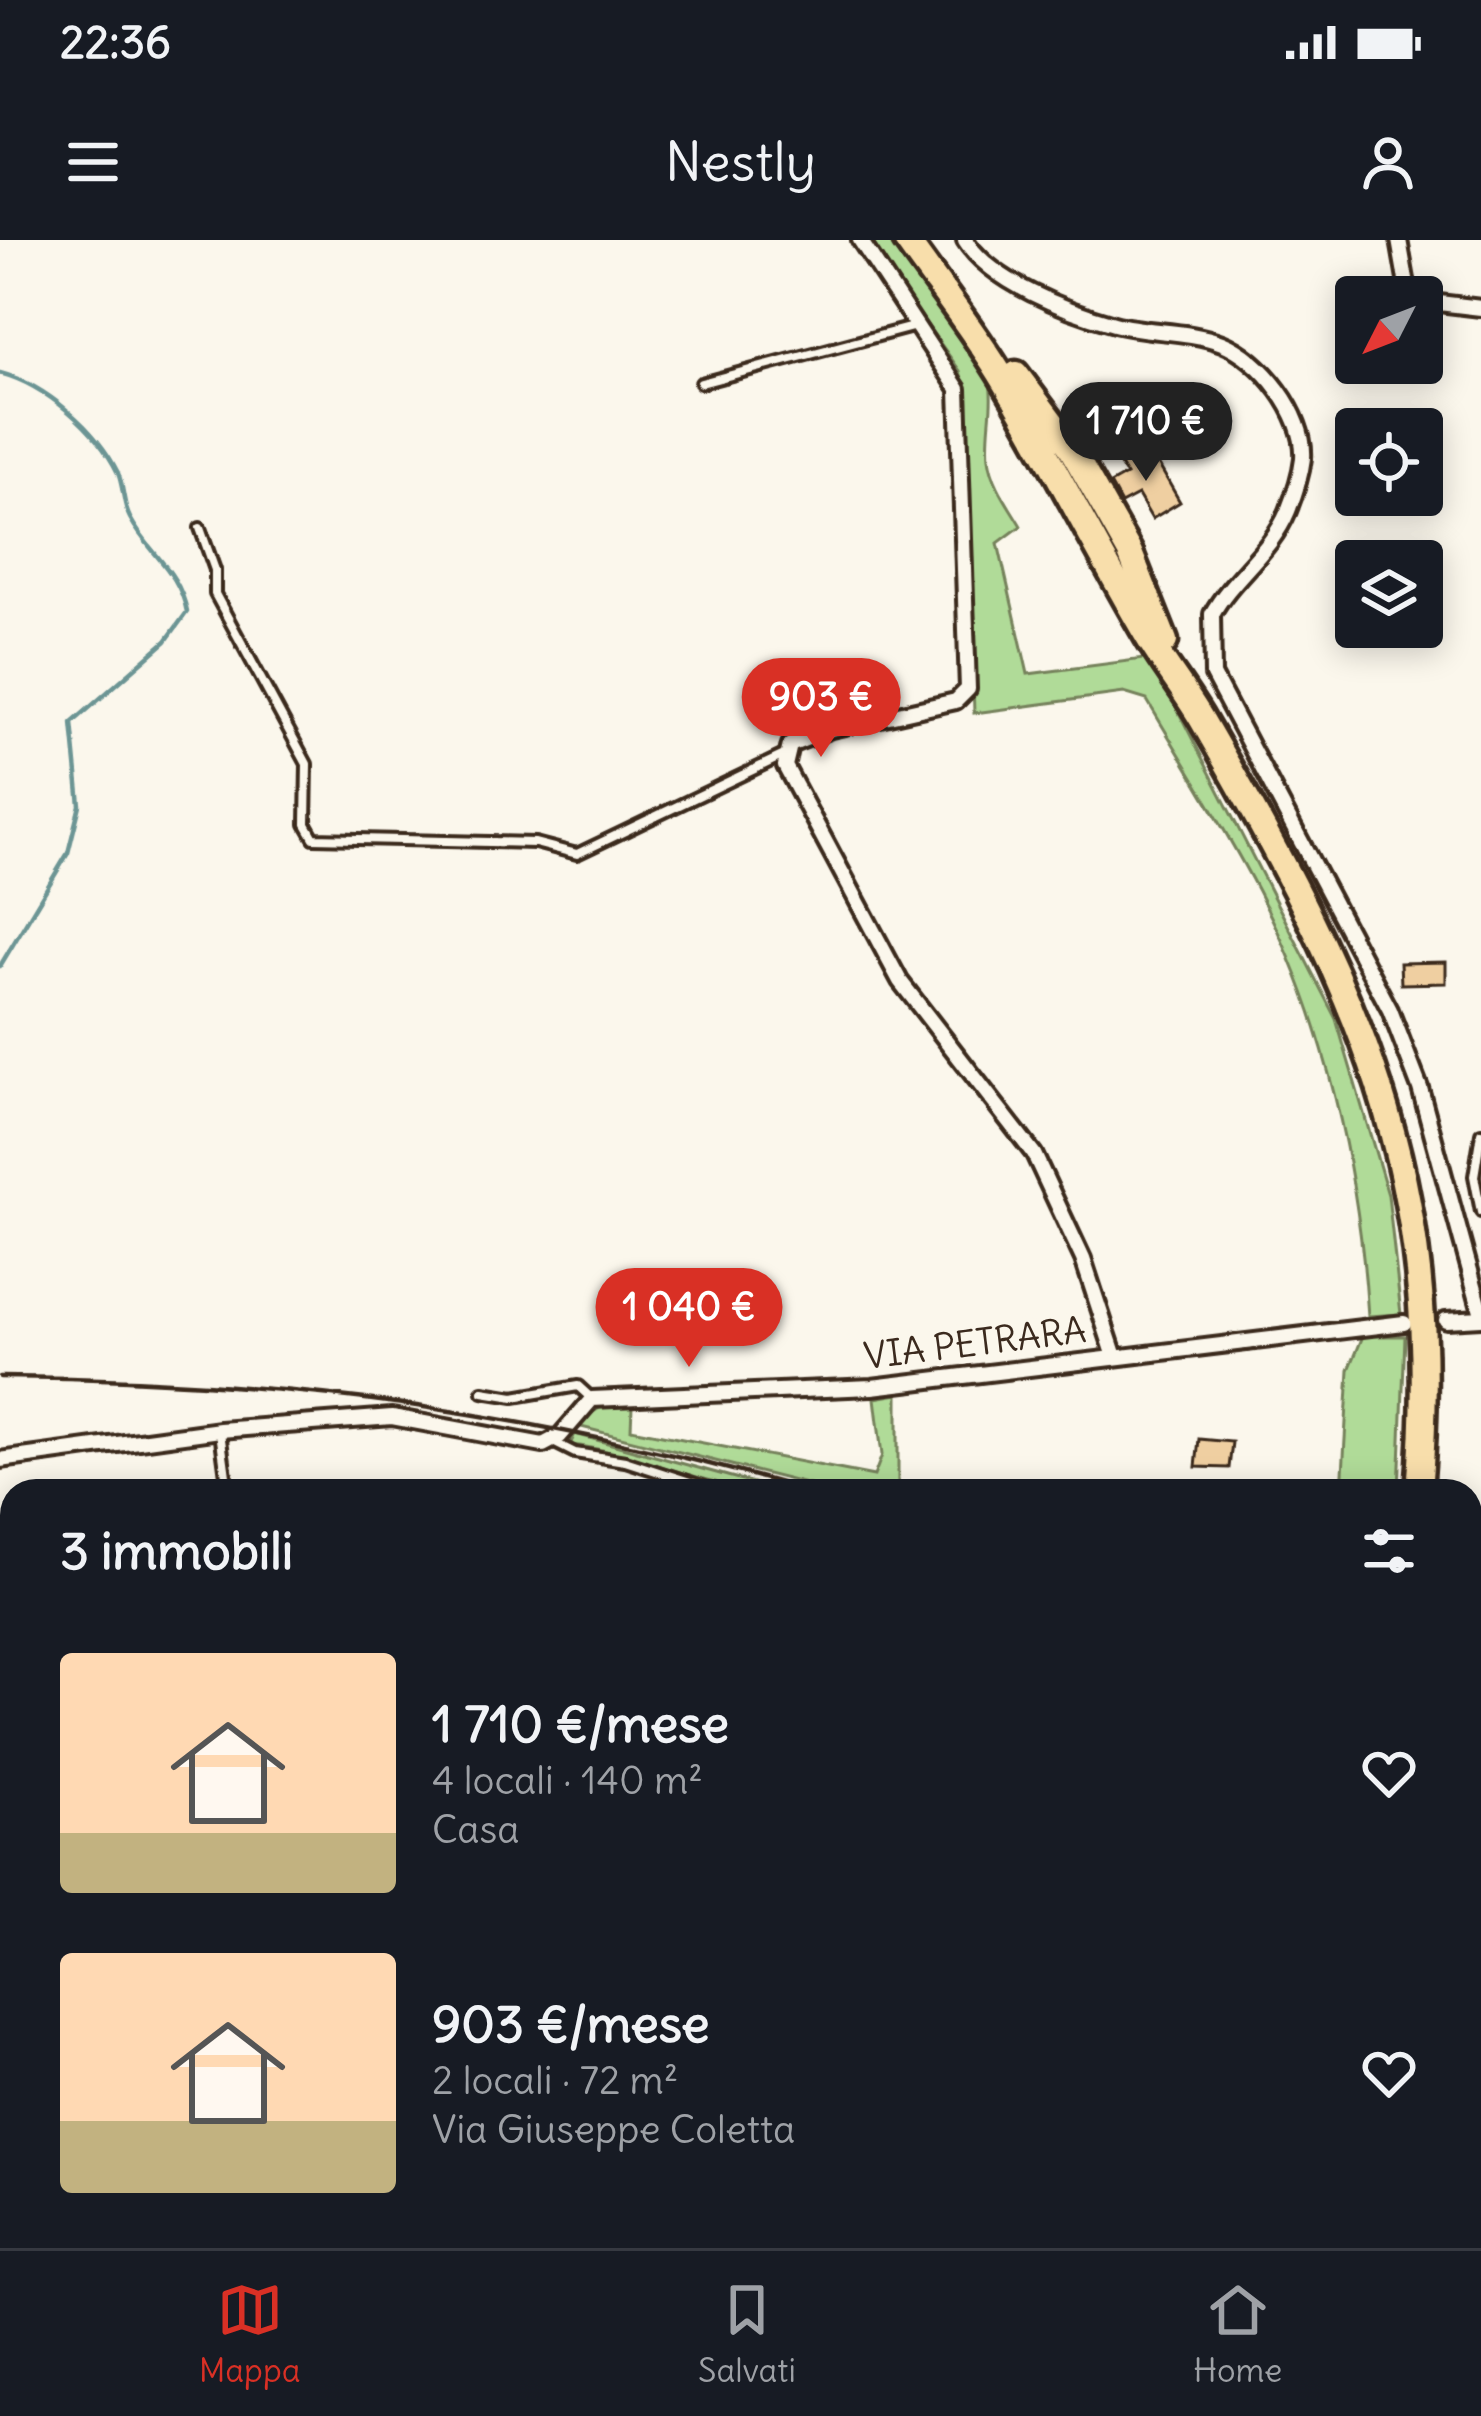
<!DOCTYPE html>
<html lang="it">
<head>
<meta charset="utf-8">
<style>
  :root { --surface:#171b24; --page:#20242c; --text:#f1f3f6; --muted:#9ea1a6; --line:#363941; --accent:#d93025 }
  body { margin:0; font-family:Delius,sans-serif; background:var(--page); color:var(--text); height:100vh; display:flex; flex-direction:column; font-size:45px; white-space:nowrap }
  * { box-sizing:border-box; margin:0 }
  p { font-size:39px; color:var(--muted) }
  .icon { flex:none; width:66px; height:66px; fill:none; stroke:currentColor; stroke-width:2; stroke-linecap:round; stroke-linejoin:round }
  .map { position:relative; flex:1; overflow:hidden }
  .panel { position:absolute; left:0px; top:1239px; width:1482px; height:771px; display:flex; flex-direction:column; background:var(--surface); border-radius:36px 36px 0 0; box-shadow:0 6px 30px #0003 }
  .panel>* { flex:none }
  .needle { width:78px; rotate:228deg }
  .tools { position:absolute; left:1335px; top:36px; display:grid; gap:24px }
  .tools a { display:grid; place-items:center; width:108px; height:108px; border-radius:12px; background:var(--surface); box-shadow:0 6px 30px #0003; font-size:60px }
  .price { position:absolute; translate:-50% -102px; padding:0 27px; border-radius:42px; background:var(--accent); color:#fff; font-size:39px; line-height:78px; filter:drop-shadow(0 3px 6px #0008) }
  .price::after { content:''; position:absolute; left:50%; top:72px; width:36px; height:27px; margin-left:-18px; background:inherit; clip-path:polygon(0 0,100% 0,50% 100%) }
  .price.selected { background:#222; color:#fff }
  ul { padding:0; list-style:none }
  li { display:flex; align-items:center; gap:36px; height:300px; padding:0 60px }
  li span { display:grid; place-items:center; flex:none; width:336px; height:240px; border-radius:12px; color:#555 }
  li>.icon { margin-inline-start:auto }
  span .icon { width:144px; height:144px; fill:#fffc; stroke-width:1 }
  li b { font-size:51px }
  h2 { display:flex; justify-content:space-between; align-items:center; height:144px; padding:0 60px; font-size:51px }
  .status { display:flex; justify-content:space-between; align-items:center; height:84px; padding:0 60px; background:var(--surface); direction:ltr }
  .status svg { height:33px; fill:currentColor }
  header { display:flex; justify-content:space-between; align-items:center; height:156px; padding:0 60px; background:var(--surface); font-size:54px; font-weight:600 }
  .tab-bar { display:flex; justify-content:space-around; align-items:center; height:168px; border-top:3px solid var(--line); background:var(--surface); font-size:33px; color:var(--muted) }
  .tab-bar a { display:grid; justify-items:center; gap:6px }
  .tab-bar .selected { color:var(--accent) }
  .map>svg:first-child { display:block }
  .green { fill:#b0db98; stroke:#76825b; stroke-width:3 }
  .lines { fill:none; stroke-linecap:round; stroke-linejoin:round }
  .stream { stroke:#6c9594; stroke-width:4.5 }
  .building { fill:#efcfa1; stroke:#3b2a1e; stroke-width:3 }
  .lane-casing { stroke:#3b2a1e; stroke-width:16 }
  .street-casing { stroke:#3b2a1e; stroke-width:22 }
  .highway-casing { stroke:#3b2a1e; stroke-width:33 }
  .lane { stroke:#fbf7ec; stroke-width:8 }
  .street { stroke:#fbf7ec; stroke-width:14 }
  .highway { stroke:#f8deab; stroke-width:24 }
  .rail { stroke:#3b2a1e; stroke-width:4.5 }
  .labels { text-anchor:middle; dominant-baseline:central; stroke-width:12; stroke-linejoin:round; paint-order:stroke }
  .street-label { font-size:36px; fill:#3b2a1e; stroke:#fbf7ec }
</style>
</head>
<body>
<div class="status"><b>22:36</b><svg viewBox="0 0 49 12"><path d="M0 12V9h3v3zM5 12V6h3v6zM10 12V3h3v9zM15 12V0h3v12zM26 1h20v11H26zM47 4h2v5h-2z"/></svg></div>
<header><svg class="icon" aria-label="menu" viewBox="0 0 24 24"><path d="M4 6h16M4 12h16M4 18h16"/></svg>Nestly<svg class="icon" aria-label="person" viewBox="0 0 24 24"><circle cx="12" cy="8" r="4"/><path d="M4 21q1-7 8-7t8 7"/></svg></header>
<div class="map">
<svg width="1481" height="2008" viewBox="0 0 1481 2008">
  <rect width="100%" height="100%" fill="#fbf7ec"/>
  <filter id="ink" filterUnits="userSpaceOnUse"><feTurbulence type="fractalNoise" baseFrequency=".00833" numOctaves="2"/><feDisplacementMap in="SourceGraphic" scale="24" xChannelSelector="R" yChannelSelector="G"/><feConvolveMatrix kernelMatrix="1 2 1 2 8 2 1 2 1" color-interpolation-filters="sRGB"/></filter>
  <g filter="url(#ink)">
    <path class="green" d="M866 0H896L988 133C996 162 986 188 989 218 992 243 1008 264 1021 286L998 303 1028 434 1151 418 1336 779 1388 955 1401 1074 1368 1076C1359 933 1326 779 1258 651 1224 586 1184 523 1147 460L1124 453 974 473 964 147 960 131Z
      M1363 1096H1405L1399 1251H1342L1349 1130Z
      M898 1154V1251H834L573 1185 601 1167 632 1166 631 1189 874 1236 882 1215 875 1158Z
      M575 1194 782 1251C707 1251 643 1212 570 1205Z"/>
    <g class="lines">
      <path class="stream" d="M0 133C46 145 97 190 118 233 124 248 123 265 130 278 149 314 179 330 187 372L166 401 72 483 80 565 68 613 0 726"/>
    </g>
    <path class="building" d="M1149 208 1180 262 1152 279 1138 255 1121 264 1110 244 1126 235 1120 225Z
      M1446 722V743L1401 744 1400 723Z
      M1199 1199 1232 1202 1229 1228 1196 1227Z"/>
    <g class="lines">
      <g class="lane-casing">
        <path id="lane" d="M701 143 916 86
          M200 288 215 330V354L307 524 306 584 314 598 535 603 577 614 784 515
          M1481 893 1474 936 1481 972
          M483 1152 514 1157 578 1146 591 1158
          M220 1192 228 1251
          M553 1202 575 1213 625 1221 718 1251"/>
      </g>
      <g class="street-casing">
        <path id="street" d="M860 0 958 149 968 449 956 461 831 489 790 505 785 526 900 741 1034 914 1083 1019 1115 1117
          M965 0C991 42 1067 71 1114 84 1149 93 1188 90 1222 103 1261 118 1306 175 1303 218 1301 235 1294 256 1288 271 1271 312 1233 336 1212 374L1213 435 1390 770 1420 848 1481 1071
          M1399 0 1409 57
          M1422 61 1481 68
          M1446 1080 1481 1078
          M0 1220 220 1190 392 1177 543 1205 560 1196 592 1159 872 1147 1404 1083"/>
      </g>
      <g class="highway-casing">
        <path id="highway" d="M906 0C939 47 976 93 1005 142 1054 225 1098 312 1147 396 1164 425 1185 451 1202 480 1357 748 1446 932 1419 1251
          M1016 134 1069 205 1130 313 1165 401
          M1218 2008 1223 1998
          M1244 2008 1247 1998
          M1262 2008 1265 1998
          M1286 2008V1998"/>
      </g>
      <use href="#lane" class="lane"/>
      <use href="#street" class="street"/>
      <use href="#highway" class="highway"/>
      <path class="rail" d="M0 1137C285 1138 535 1172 809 1251
        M1470 1430 1481 1432"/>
    </g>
  </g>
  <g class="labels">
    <g class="street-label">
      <text transform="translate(975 1103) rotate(-7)">VIA PETRARA</text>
    </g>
  </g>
</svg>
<div class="tools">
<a><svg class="needle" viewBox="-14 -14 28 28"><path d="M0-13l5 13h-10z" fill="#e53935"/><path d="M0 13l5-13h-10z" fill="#9ea1a6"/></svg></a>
<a><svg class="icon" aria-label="locate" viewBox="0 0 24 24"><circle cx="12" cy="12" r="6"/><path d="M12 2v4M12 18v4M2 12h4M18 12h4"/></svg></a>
<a><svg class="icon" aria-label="layers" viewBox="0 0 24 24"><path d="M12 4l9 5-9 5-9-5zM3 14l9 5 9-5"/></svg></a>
</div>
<b class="price selected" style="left:1146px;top:244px">1 710 €</b>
<b class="price" style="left:821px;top:520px">903 €</b>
<b class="price" style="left:689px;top:1130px">1 040 €</b>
<section class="panel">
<h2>3 immobili<svg class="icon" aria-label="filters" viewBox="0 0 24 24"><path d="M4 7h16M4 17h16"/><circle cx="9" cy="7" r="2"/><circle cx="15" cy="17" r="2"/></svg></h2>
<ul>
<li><span style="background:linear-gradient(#ffd9b3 75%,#c2b280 0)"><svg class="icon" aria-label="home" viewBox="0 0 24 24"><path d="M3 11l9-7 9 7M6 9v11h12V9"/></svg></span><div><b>1 710 €/mese</b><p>4 locali · 140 m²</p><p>Casa</p></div><svg class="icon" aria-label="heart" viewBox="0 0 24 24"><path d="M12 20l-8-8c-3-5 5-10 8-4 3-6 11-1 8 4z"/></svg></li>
<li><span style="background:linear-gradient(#ffd9b3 70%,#c2b280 0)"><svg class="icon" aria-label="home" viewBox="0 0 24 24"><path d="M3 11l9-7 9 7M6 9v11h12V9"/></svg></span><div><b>903 €/mese</b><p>2 locali · 72 m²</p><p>Via Giuseppe Coletta</p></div><svg class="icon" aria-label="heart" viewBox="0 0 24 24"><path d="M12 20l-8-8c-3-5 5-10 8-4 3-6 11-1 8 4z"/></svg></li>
</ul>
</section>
</div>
<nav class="tab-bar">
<a class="selected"><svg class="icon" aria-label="map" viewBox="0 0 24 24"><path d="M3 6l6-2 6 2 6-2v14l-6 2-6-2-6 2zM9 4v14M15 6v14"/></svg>Mappa</a>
<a><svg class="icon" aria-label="saved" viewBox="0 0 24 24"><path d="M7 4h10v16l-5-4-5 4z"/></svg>Salvati</a>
<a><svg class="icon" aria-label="home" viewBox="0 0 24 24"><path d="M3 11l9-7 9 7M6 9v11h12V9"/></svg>Home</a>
</nav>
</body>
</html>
